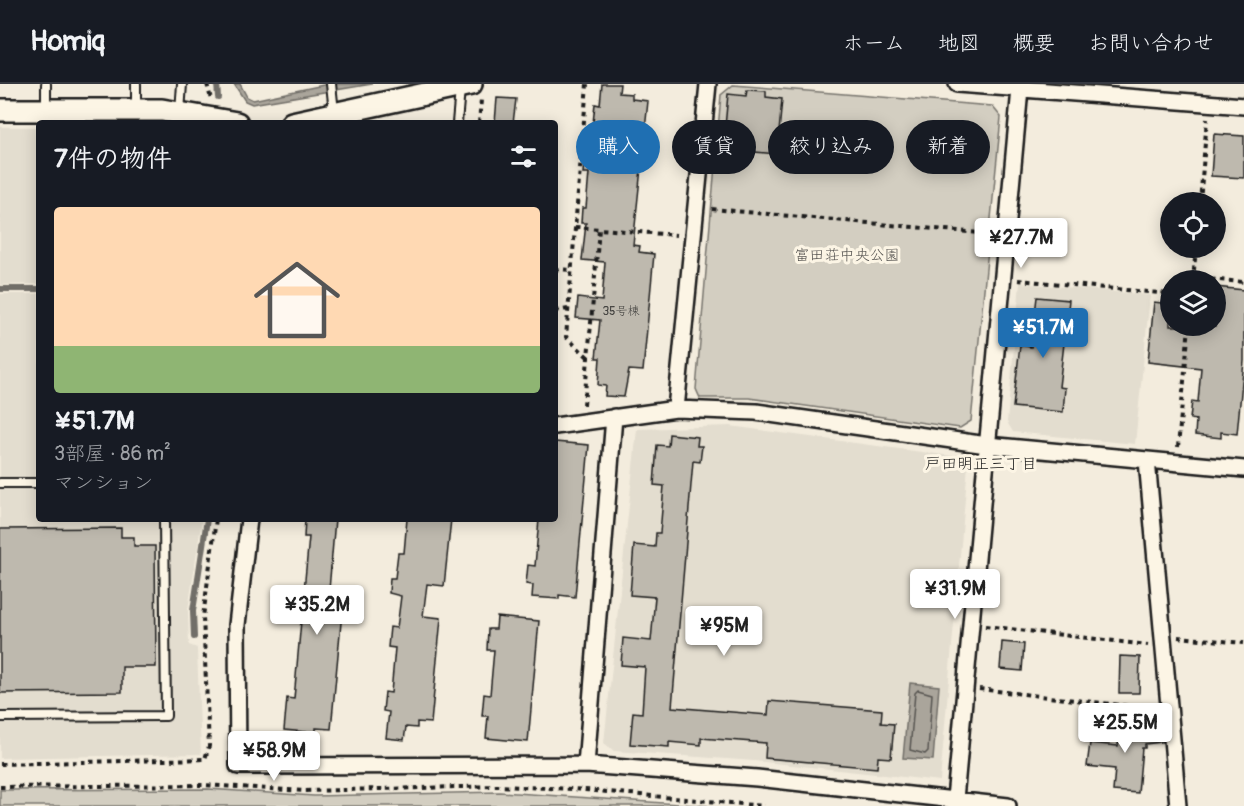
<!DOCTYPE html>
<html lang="ja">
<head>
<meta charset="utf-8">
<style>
  :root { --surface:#171b24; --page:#242831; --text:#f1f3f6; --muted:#9ea1a6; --line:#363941; --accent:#1f6fb2 }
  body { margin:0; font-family:Pangolin,"Klee One",sans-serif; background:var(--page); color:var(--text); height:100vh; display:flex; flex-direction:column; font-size:22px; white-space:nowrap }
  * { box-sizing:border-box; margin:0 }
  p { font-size:20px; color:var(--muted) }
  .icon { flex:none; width:33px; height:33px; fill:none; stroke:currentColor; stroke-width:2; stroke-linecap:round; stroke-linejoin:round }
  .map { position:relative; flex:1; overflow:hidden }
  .panel { position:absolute; left:36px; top:36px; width:522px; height:402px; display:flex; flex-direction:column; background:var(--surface); border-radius:6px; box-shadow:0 3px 15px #0003 }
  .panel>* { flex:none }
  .guide { position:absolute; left:576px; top:36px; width:570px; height:54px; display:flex; gap:12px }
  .tools { position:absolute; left:1160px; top:108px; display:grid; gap:12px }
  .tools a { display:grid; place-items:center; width:66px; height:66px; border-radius:50%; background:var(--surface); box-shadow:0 3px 15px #0003; font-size:30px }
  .price { position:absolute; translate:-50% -51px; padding:0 14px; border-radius:6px; background:#fff; color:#222; font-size:20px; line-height:39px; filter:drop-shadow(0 2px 3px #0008) }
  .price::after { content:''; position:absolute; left:50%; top:36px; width:18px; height:14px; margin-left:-9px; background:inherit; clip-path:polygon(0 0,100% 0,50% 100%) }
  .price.active { background:var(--accent); color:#fff }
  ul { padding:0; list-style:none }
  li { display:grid; align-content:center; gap:12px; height:318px; padding:0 18px }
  li span { display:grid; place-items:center; height:186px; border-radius:6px; color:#555 }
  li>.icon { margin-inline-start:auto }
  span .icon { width:108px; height:108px; fill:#fffc; stroke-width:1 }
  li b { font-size:26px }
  h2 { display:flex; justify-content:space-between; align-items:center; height:72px; padding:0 18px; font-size:26px }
  .tag { padding:0 21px; border-radius:27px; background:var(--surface); box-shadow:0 3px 15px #0003; font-size:21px; line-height:54px }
  .tag.active { background:var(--accent); color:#fff }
  header { display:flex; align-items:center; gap:36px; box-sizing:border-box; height:84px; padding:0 30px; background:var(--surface); border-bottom:2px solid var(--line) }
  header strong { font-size:28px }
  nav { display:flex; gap:33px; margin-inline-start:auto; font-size:21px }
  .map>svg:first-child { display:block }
  .built { fill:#e3ddcf }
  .green { fill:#d3cec1; stroke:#78756e; stroke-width:1.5 }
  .water { fill:#aaa59b; stroke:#716e68; stroke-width:1.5 }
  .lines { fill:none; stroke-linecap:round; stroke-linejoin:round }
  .shore { stroke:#55534f; stroke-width:1.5 }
  .stream { stroke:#716e68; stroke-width:6 }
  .building { fill:#beb9ae; stroke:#1c1c1c; stroke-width:1.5 }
  .lane-casing { stroke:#1c1c1c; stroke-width:12 }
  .street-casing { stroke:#1c1c1c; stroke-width:20 }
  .secondary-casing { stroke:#1c1c1c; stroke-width:26 }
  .path { stroke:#1c1c1c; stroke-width:4; stroke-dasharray:4.5 4.5; stroke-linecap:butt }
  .lane { stroke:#fcf5e5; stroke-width:8 }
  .street { stroke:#fcf5e5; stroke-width:15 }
  .secondary { stroke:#fcf5e5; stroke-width:21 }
  .labels { text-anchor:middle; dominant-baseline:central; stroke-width:6; stroke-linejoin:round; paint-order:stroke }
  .number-label { font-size:12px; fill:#444340 }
  .park-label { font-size:15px; fill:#53514e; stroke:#fcf5e5 }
  .neighbourhood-label { font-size:16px; fill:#1c1c1c; stroke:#fcf5e5 }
</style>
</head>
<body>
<header>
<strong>Homiq</strong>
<nav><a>ホーム</a><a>地図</a><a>概要</a><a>お問い合わせ</a></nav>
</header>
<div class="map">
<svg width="1244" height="722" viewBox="0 0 1244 722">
  <rect width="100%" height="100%" fill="#f3ecdd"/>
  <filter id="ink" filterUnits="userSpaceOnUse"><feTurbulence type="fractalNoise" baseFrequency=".0167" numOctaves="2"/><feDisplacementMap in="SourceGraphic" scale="12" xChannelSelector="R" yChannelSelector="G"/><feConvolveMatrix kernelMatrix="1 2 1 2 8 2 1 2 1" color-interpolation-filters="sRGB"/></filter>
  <g filter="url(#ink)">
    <path class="built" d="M0 43H39V200L0 201Z
      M1020 199 1150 211 1135 360 1013 348 1007 338Z
      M0 210H39V435H202L188 526 189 561 197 564 201 670 0 674Z
      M730 342 959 373 968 381 940 697 754 677 614 667 604 659 637 345Z"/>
    <path class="green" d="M733 1 992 22 1001 33 971 337 960 344 749 314H700L696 305 721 11Z
      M208 705 314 712 500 708 708 722H0V706Z"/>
    <path class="water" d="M234 0H240L247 13 253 16 328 0H372L252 20 245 17Z
      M910 599 939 602 933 676 903 674Z"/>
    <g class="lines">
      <path class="shore" d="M918 606 932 610 928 667 925 670 910 666 915 609Z"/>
      <path class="stream" d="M217 0 218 13
        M0 205H39
        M194 553 193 527 207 435"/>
    </g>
    <path class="building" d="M602 0H620L619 9 632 10V15L648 17 633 161 640 162 639 168 654 170 643 287 629 286 624 313 605 312 606 302 598 301 600 274H596L600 236 576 234 578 214 602 217 605 178 582 176 586 139H581L582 124H586L589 89H583L587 48 592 49 595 20 600 21Z
      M747 6 766 7V13L782 15 777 70 723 65 728 10 746 12Z
      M497 14 516 15 513 39H495Z
      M1214 50 1244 52V94L1211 92Z
      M1215 203 1244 206V277L1237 350 1221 348V354L1195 351 1196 336 1190 335 1192 317 1198 318 1201 284 1148 278 1154 218 1170 220V242H1215Z
      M1037 213 1069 216 1059 303 1065 304 1063 328 1013 323 1020 261 1031 263Z
      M669 350 698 353 697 362H702L700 378 693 377 672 623 768 631 769 617 882 626 881 639 894 640 891 674 878 673 877 684 765 674 766 659 701 654V661L669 658V663L630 660 633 628 642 629 645 583 621 581 623 554 651 557 655 513 630 511 634 461 655 463 656 449H660L664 402 654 401 657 361 668 362Z
      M555 358 589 361 575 513 559 511V515L532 513 533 501 526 500 528 481 535 482 539 435H555Z
      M305 435H335L329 506 344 507 331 645 316 644V649L284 646 287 614 294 615 301 537 294 536 296 516 303 517 309 453H304Z
      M407 435H451L444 502 427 500 423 532 441 534 431 639 417 638V644L406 643 404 656 386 654 389 628 383 627 385 608 391 609 395 564 388 563 390 543 397 544 401 512 389 509 390 494H395L398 469H404Z
      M121 444V453H134V462H155L156 583H122V608L0 609V445Z
      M497 533 539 537 528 658 486 654 488 632H482L484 610 490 611 494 566H487L488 545H496Z
      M1002 558 1024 560 1022 587 1000 585Z
      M1120 572 1140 573 1139 609H1119Z
      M1120 637 1160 641 1161 658 1145 660V664H1142L1138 709 1113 707 1115 685 1087 682 1090 659 1118 662Z"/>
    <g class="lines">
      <g class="lane-casing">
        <path id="lane" d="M331 0 334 28
          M46 25V0
          M136 25V0
          M180 28 182 0
          M457 39 460 5
          M0 399H39
          M0 633 166 632 164 435"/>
      </g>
      <g class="street-casing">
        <path id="street" d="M957 0 1244 22
          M676 325 708 0
          M555 342 676 325 756 328 987 361 1244 385
          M1147 376 1178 722
          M249 435 237 541 238 682 586 681 757 694 1008 722
          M586 681 614 333
          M955 715 1020 5"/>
      </g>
      <g class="secondary-casing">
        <path id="secondary" d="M0 26H162L237 39
          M292 39 471 0"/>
      </g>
      <path class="path" d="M207 0 211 15
        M587 0 566 253 588 273
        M479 39 481 16
        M1200 118 1207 35
        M712 125 991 150
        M575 143 676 151
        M555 185 572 186
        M1193 194 1244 198
        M1018 196 1170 210
        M1193 196 1196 164
        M555 227 568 225
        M584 321 599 145
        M1178 363 1189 242
        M985 542 1148 561
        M1178 553 1244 559
        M979 605 1154 625
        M0 680 205 675 209 662 203 533 216 435
        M0 703 204 701 305 707 497 702 574 705 764 722"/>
      <use href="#lane" class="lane"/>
      <use href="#street" class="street"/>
      <use href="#secondary" class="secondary"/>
    </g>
  </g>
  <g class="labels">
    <g class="number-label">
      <text x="621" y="227">35号棟</text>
    </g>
    <g class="park-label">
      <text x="847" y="171">富田荘中央公園</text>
    </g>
    <g class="neighbourhood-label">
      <text x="981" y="380">戸田明正三丁目</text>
    </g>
  </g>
</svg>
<div class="tools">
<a><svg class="icon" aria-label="locate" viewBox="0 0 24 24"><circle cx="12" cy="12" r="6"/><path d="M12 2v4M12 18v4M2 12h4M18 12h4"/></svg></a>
<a><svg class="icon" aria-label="layers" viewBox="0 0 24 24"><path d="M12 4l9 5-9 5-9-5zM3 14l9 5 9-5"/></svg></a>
</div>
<b class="price" style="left:1021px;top:185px">¥27.7M</b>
<b class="price active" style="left:1043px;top:275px">¥51.7M</b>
<b class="price" style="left:955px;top:536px">¥31.9M</b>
<b class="price" style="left:317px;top:552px">¥35.2M</b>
<b class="price" style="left:724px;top:573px">¥95M</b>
<b class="price" style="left:1125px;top:670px">¥25.5M</b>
<b class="price" style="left:274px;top:698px">¥58.9M</b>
<div class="guide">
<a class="tag active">購入</a>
<a class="tag">賃貸</a>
<a class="tag">絞り込み</a>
<a class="tag">新着</a>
</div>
<section class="panel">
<h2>7件の物件<svg class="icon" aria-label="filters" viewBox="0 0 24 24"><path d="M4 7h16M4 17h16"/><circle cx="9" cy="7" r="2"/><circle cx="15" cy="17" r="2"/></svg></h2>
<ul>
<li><span style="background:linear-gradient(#ffd9b3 75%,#8fb573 0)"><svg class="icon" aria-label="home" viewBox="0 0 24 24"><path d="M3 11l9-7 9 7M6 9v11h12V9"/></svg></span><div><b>¥51.7M</b><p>3部屋 · 86 m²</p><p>マンション</p></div></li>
</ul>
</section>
</div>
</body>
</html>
